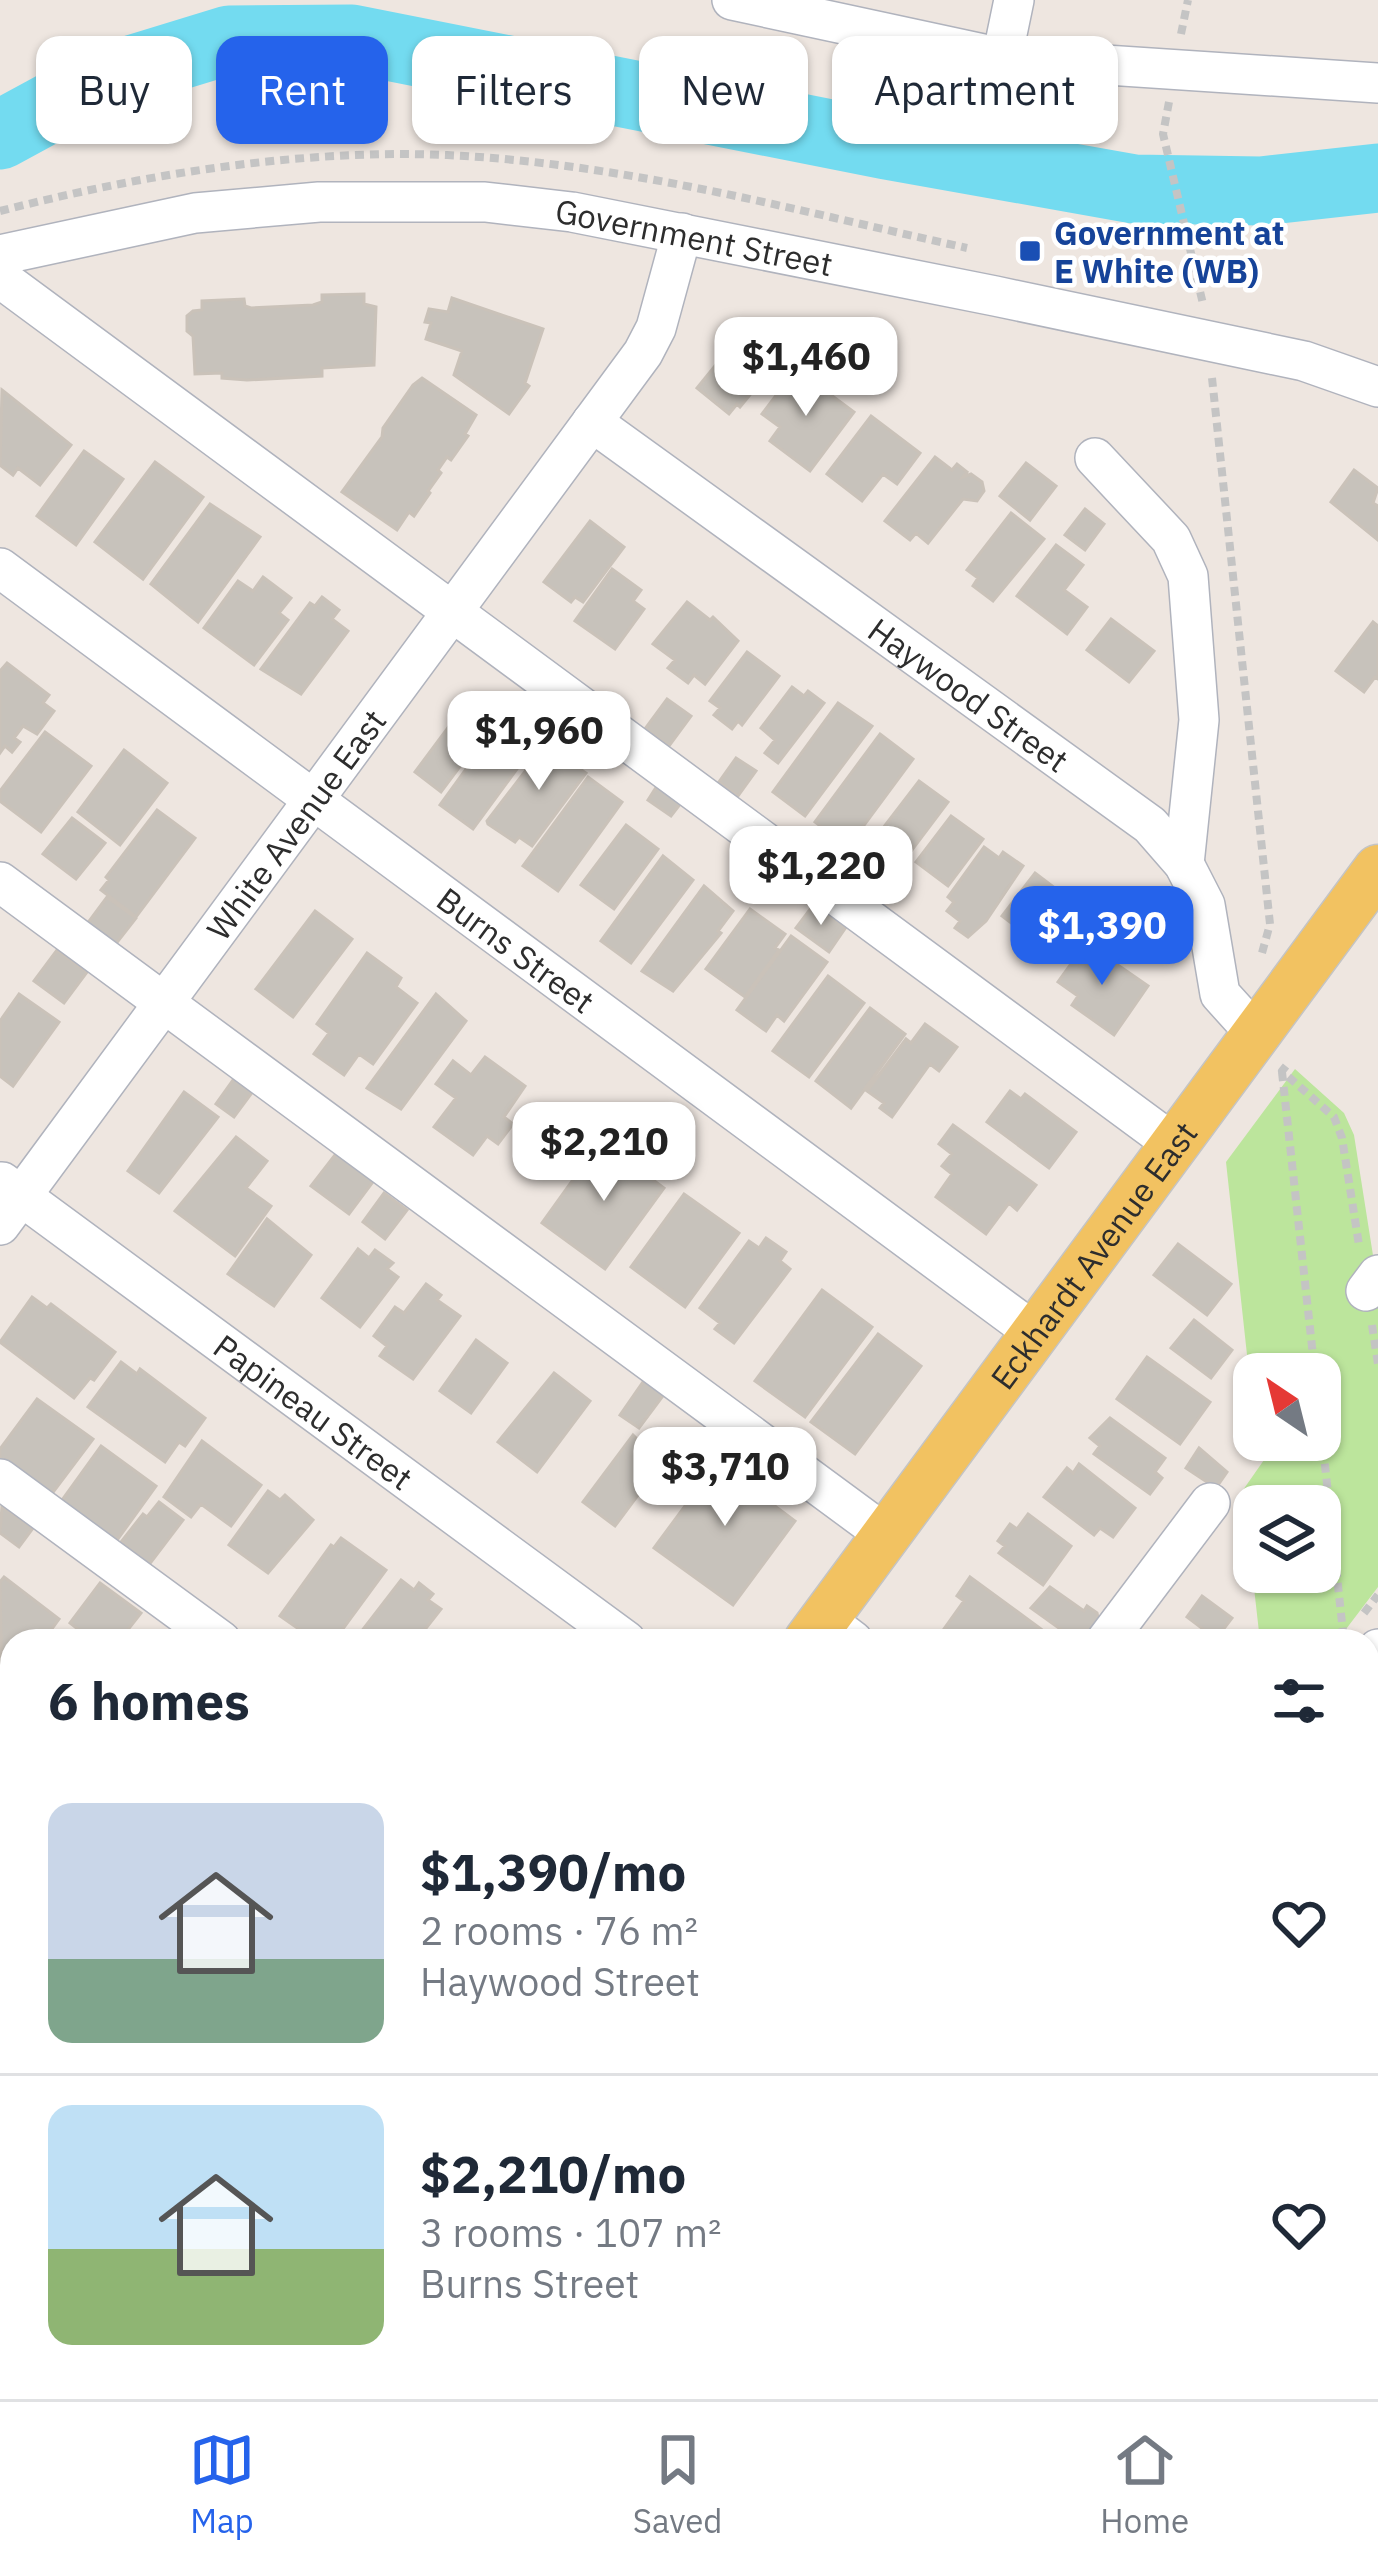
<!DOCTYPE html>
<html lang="en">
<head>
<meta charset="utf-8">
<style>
  :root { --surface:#fff; --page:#f2f2f3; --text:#1f2937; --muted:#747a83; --line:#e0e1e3; --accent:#2563eb }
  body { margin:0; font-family:"IBM Plex Sans",sans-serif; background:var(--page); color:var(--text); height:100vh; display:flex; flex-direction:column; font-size:45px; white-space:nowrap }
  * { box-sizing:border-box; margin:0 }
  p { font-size:39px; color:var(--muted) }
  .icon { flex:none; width:66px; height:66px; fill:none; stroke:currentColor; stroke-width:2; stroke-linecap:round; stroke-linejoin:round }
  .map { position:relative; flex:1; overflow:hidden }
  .side { position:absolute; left:0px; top:1629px; width:1380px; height:771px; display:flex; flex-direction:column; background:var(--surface); border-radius:36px 36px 0 0; box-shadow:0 3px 9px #0004 }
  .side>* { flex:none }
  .hud { position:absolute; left:36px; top:36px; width:1308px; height:108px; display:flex; gap:24px }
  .needle { width:78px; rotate:325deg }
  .controls { position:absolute; left:1233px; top:1353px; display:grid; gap:24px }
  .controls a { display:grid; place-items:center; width:108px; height:108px; border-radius:24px; background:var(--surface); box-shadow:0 3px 9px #0004; font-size:60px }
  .price { position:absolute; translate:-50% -102px; padding:0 27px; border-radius:24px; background:#fff; color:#222; font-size:39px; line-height:78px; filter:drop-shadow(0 3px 6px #0008) }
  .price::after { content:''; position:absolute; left:50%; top:72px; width:36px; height:27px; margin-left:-18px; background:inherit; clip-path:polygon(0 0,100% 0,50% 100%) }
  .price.on { background:var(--accent); color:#fff }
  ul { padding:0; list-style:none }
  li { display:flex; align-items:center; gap:36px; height:300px; padding:0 48px }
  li+li { border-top:3px solid var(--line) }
  li span { display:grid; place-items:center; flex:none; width:336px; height:240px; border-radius:24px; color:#555 }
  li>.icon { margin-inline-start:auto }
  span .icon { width:144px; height:144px; fill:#fffc; stroke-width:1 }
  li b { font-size:51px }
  h2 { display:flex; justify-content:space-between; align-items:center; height:144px; padding:0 48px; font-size:51px }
  .pill { padding:0 42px; border-radius:24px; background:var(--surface); box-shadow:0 3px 9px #0004; font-size:42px; line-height:108px }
  .pill.on { background:var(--accent); color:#fff }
  .tab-bar { display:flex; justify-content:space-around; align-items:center; height:168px; border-top:3px solid var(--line); background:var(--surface); font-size:33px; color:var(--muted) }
  .tab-bar a { display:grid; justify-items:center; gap:6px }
  .tab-bar .on { color:var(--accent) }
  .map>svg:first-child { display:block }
  .education { fill:#efe2cf }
  .green { fill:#bce59c; fill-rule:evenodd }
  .pitch { fill:#d1ec98 }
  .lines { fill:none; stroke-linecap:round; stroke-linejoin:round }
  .river { stroke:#73dbf0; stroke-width:69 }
  .building { fill:#c7c2bb; stroke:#cac2b9; stroke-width:3 }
  .minor-casing { stroke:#b0b3bd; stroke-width:42 }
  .major-casing { stroke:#c4c4c4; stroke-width:51 }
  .path { stroke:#c4c4c4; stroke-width:8; stroke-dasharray:9 6; stroke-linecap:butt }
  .minor { stroke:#fff; stroke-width:39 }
  .major { stroke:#f2c261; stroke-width:48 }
  .transit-dot { fill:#1a4fb4; stroke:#fff; stroke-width:4.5 }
  .labels { text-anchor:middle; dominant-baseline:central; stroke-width:9; stroke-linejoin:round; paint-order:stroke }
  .transit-label { font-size:33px; font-weight:bold; fill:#164399; stroke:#fff; text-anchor:start }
  .street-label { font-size:33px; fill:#2d2d2d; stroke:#fff }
</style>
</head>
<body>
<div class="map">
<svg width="1378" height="2399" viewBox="0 0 1378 2399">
  <rect width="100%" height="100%" fill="#eee6e0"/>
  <path class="education" d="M1368 1754 1378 1761V2399H312L321 2388H1368Z"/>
  <path class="green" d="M1295 1069 1344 1113 1354 1135 1378 1287V1587L1337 1641H1260L1243 1490 1273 1447 1265 1440H1320V1374H1254V1419L1226 1162ZM1254 1506H1320V1572H1254Z"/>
  <path class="pitch" d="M1368 1754 1378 1761V2399L1368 2371Z
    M356 2388H527L542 2399H348Z
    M740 2388H1307L1311 2399H721Z"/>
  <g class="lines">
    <path class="river" d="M0 135 105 78 229 40 352 39 886 145 1134 189 1261 191 1378 178"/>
  </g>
  <path class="building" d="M364 294V304L376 307 374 365 322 368V376L247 380 222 378V373L195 374 193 336 187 331V316L193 311 202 310V301L244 299 245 306 251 308 313 305 322 302V295Z
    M452 298 543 329 525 383 529 386 509 414 454 375 462 351 426 339 431 323 425 322 429 309 448 312Z
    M740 335 775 364 740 407 737 404 729 414 697 388Z
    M796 369 854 412 810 471 770 441 780 427 762 414Z
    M422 378 476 415 465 434 468 436 451 460 447 457 438 470 441 473 428 491 430 493 414 516 409 512 397 530 342 492 382 437 383 428 413 385Z
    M2 390 71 445 40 485 18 468 13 475 0 465Z
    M871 416 920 453 897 484 883 474 862 501 827 474Z
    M84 451 123 479 76 545 37 516Z
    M935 457 952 470 957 464 967 472 963 477 971 474 982 482 984 491 977 501 963 499 928 543 916 533 910 540 885 521Z
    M155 462 203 497 143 579 95 542Z
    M1026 463 1056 486 1030 520 1000 496Z
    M1354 470 1378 488 1373 503 1378 506V540L1331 502Z
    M210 504 260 537 198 622 151 584Z
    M1085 509 1104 524 1085 550 1065 535Z
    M1011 513 1044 539 993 601 973 586 978 578 967 570Z
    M590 521 624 547 583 602 575 597 571 602 544 582Z
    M1056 545 1083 565 1064 590 1087 607 1067 634 1017 596Z
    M612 569 641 590 633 601 644 609 615 649 575 621Z
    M263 577 291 598 279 613 288 620 254 665 204 628 238 581 253 591Z
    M322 597 339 610 332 619 348 631 301 694 261 669 310 603 315 606Z
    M687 602 710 620 713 617 738 641 705 684 694 675 688 683 668 668 675 660 653 644Z
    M1111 619 1154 651 1129 682 1087 650Z
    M1373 622 1378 626V679L1375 677 1364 692 1336 671Z
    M747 652 779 676 742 725 738 721 732 729 714 715 720 708 710 701Z
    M7 663 49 695 43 703 54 711 37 734 23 726 14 738 20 742 12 752 5 746 0 753V671Z
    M792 687 804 696 808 691 824 703 778 763 765 753 775 740 761 728Z
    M470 698 496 718 441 792 415 772Z
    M667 699 691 716 669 746 645 729Z
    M838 703 872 726 805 816 773 792Z
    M503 718 536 743 473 829 440 805Z
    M45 732 91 766 41 832 0 801V791Z
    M880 734 913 759 848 847 815 822Z
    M565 740 588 757 580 769 586 773 532 846 519 837 515 842 488 824 487 821 546 744 556 752Z
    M124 750 167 783 120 845 78 812Z
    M736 758 756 771 738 796 719 782Z
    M588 777 622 802 558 891 523 866Z
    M919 781 948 802 909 854 880 832Z
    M657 786 681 803 671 816 648 800Z
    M157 810 195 838 136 917 101 890 109 880 106 877Z
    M951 816 983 839 948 886 916 862Z
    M72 818 105 843 76 879 43 854Z
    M626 825 658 849 614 909 581 885Z
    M984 847 999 858 1003 852 1023 866 986 921 968 937 955 928 960 921 947 911 954 902 948 897Z
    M663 856 693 880 631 963 601 941Z
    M877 862 894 874 873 902 857 891Z
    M1035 873 1093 917 1060 960 1002 916Z
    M704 886 733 911 718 931 721 933 673 991 642 971Z
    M107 897 136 918 115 945 87 924Z
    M814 904 846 927 829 952 796 928Z
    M750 909 785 934 775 948 779 950 745 997 706 969Z
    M315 911 352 939 293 1017 256 989Z
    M791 936 827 962 784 1021 777 1015 766 1031 737 1010Z
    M1086 943 1148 986 1114 1035 1072 1005 1078 996 1058 982Z
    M57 950 87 972 64 1003 34 981Z
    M367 953 401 978 396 987 417 1003 373 1064 359 1054 344 1075 314 1054 329 1033 317 1024Z
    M828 976 864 1003 809 1077 773 1051Z
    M19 994 59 1022 13 1086 0 1076V1021Z
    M436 994 466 1021 401 1109 367 1088Z
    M870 1008 905 1034 851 1108 816 1081Z
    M925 1024 957 1047 939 1071 930 1064 892 1117 880 1108 884 1103 867 1091 906 1039 911 1043Z
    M485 1057 525 1086 504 1117 513 1124 498 1144 487 1136 473 1155 434 1127 456 1098 436 1084 453 1061 471 1075Z
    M236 1076 254 1090 234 1117 216 1104Z
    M1010 1091 1021 1099 1025 1094 1076 1132 1049 1168 987 1122Z
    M184 1092 218 1117 159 1193 128 1171Z
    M953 1125 1036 1185 1017 1210 1009 1203 986 1234 936 1197 952 1174 942 1166 952 1154 939 1144Z
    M236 1137 267 1161 246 1188 271 1206 235 1256 175 1211Z
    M600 1142 625 1160 631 1152 647 1163 641 1171 664 1188 605 1269 542 1223Z
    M338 1151 375 1179 349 1214 311 1186Z
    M384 1193 407 1210 385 1239 363 1222Z
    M684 1194 739 1233 685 1307 631 1267Z
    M267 1219 311 1255 274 1306 228 1274Z
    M766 1238 786 1252 780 1261 790 1269 734 1343 715 1329 720 1323 700 1308 749 1241 759 1248Z
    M1178 1244 1231 1284 1207 1315 1154 1275Z
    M358 1249 369 1258 375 1250 393 1263 387 1269 398 1277 360 1327 322 1298Z
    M426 1284 441 1295 437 1300 460 1316 413 1379 380 1356 387 1346 374 1336 395 1307 404 1313Z
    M822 1290 872 1327 805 1417 755 1381Z
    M32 1297 47 1308 51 1304 115 1352 94 1380 90 1378 74 1398 0 1342Z
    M1194 1320 1232 1350 1211 1378 1171 1348Z
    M878 1334 921 1366 855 1454 811 1422Z
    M476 1340 507 1363 471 1413 440 1391Z
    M1147 1357 1210 1402 1180 1444 1117 1399Z
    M121 1362 137 1374 140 1369 205 1418 185 1446 179 1442 165 1462 88 1407Z
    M554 1373 590 1401 537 1472 498 1442Z
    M645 1379 665 1393 639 1428 620 1415Z
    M37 1399 93 1439 51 1495 0 1458V1449Z
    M1110 1418 1165 1458 1155 1472 1162 1478 1150 1494 1094 1454 1100 1446 1090 1438Z
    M633 1435 662 1463 615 1526 583 1502Z
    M202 1441 261 1485 231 1526 201 1504 191 1517 164 1497Z
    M730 1445 757 1465 744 1483 795 1521 733 1605 654 1548Z
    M101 1446 156 1486 115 1543 60 1503Z
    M1199 1448 1227 1472 1216 1488 1186 1468Z
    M1079 1464 1135 1508 1113 1537 1100 1528 1094 1535 1044 1497 1067 1468 1073 1473Z
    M268 1491 280 1500 285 1495 313 1520 268 1573 229 1545Z
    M159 1502 183 1520 148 1566 121 1542 143 1514 147 1517Z
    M2 1506 33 1528 19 1547 0 1533Z
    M1028 1514 1071 1546 1043 1585 999 1553 1005 1546 998 1541 1010 1524 1017 1529Z
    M341 1538 386 1570 334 1641H316L280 1616 331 1545 334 1547Z
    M4 1577 59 1619 43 1641H12V1682L2 1695 0 1582Z
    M970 1577 1041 1629 1032 1641H953L941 1633 964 1601 957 1596Z
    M401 1580 414 1590 419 1583 433 1594 428 1600 441 1609 416 1641H354Z
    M100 1583 141 1613 119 1641H93L70 1623Z
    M1050 1587 1084 1611 1087 1606 1097 1613 1099 1622 1085 1641H1077L1031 1608Z
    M1202 1596 1232 1618 1216 1639 1187 1617Z
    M9 2127 12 2130V2201L4 2211 12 2219 0 2235V2139Z
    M12 2242V2292L0 2283V2258Z"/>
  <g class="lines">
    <g class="minor-casing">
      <g id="minor">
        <path d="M732 0 1002 58 1378 83"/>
        <path d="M1002 58 1014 0"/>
        <path id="s1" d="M0 255 195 213 319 202H485L572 212 995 296 1304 361 1378 387"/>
        <path d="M0 278 1175 1145"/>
        <path id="s2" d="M592 422 1150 825 1184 864 1205 905 1220 994 1257 1035"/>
        <path d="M1095 458 1171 539 1188 576 1199 720 1184 864"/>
        <path id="s3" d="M0 568 1035 1333"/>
        <path d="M0 882 886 1535"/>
        <path id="s4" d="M2 1182 626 1641"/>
        <path id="s5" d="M0 1225 643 353 656 328 682 233"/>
        <path d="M1366 1291 1378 1275"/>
        <path d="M0 1479 221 1641"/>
        <path d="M824 1619 853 1641"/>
        <path d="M1106 1641 1210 1503"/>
        <path d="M1368 1662 1378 1649"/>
        <path d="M1368 1723 1378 1731"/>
        <path d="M0 1781 12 1790"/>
        <path d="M0 2079 12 2088"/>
        <path d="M0 2382 23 2399"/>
      </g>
    </g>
    <g class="major-casing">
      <g id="major">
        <path id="s6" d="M808 1641 1378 869"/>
        <path d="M249 2399 257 2388"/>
      </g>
    </g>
    <path class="path" d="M1181 34 1188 0
      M1169 102 1163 134 1203 304
      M0 211C130 178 263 155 398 154 590 154 780 207 967 248
      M1212 378 1270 924 1262 953
      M1286 1066 1282 1071 1334 1117 1342 1138 1359 1245
      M1282 1072 1315 1374
      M1372 1325 1378 1364
      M1320 1419 1343 1632
      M1364 1613 1378 1595
      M1359 2388 1363 2399"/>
    <use href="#minor" class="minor"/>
    <use href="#major" class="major"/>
  </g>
  <rect class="transit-dot" x="1018" y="239" width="24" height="24" rx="6"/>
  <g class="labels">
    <g class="transit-label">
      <text x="1054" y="232">Government at<tspan x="1054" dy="38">E White (WB)</tspan></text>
    </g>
    <g class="street-label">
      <text stroke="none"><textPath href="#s1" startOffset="702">Government Street</textPath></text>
      <text stroke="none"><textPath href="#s2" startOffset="465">Haywood Street</textPath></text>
      <text stroke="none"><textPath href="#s5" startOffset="498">White Avenue East</textPath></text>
      <text stroke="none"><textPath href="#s3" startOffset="642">Burns Street</textPath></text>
      <text stroke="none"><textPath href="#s6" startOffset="480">Eckhardt Avenue East</textPath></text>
      <text stroke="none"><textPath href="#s4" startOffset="387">Papineau Street</textPath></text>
    </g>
  </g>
</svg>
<div class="controls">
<a><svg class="needle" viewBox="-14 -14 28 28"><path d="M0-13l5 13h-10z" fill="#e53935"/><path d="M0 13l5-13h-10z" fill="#747a83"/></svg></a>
<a><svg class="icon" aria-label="layers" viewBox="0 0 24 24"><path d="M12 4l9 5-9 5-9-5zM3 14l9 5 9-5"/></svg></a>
</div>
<b class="price" style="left:806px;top:419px">$1,460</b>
<b class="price" style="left:539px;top:793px">$1,960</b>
<b class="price" style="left:821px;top:928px">$1,220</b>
<b class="price on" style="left:1102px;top:988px">$1,390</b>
<b class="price" style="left:604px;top:1204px">$2,210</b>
<b class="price" style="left:725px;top:1529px">$3,710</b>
<div class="hud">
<a class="pill">Buy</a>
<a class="pill on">Rent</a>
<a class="pill">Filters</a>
<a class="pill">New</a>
<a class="pill">Apartment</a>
</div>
<section class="side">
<h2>6 homes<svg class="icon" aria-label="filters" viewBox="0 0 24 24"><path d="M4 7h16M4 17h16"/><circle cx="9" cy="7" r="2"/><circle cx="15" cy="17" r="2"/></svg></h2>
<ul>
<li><span style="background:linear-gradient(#c9d6e8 65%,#7fa58c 0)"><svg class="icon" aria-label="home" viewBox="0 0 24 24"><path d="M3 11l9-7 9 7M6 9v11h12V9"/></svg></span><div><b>$1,390/mo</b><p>2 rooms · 76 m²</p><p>Haywood Street</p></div><svg class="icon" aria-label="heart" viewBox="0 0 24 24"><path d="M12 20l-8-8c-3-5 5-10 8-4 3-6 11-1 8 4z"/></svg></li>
<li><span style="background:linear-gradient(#bfe0f5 60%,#8fb573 0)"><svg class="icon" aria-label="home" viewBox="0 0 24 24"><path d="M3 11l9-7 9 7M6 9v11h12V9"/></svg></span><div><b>$2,210/mo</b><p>3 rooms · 107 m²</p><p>Burns Street</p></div><svg class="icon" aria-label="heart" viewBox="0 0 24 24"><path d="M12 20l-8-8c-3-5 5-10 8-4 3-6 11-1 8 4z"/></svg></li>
</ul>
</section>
</div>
<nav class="tab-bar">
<a class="on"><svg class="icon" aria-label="map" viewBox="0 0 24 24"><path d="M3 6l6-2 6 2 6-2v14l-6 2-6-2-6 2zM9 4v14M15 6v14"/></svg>Map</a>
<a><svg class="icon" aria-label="saved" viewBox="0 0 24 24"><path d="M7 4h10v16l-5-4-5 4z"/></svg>Saved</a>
<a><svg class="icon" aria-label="home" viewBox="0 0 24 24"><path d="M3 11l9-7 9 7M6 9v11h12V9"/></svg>Home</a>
</nav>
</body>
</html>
